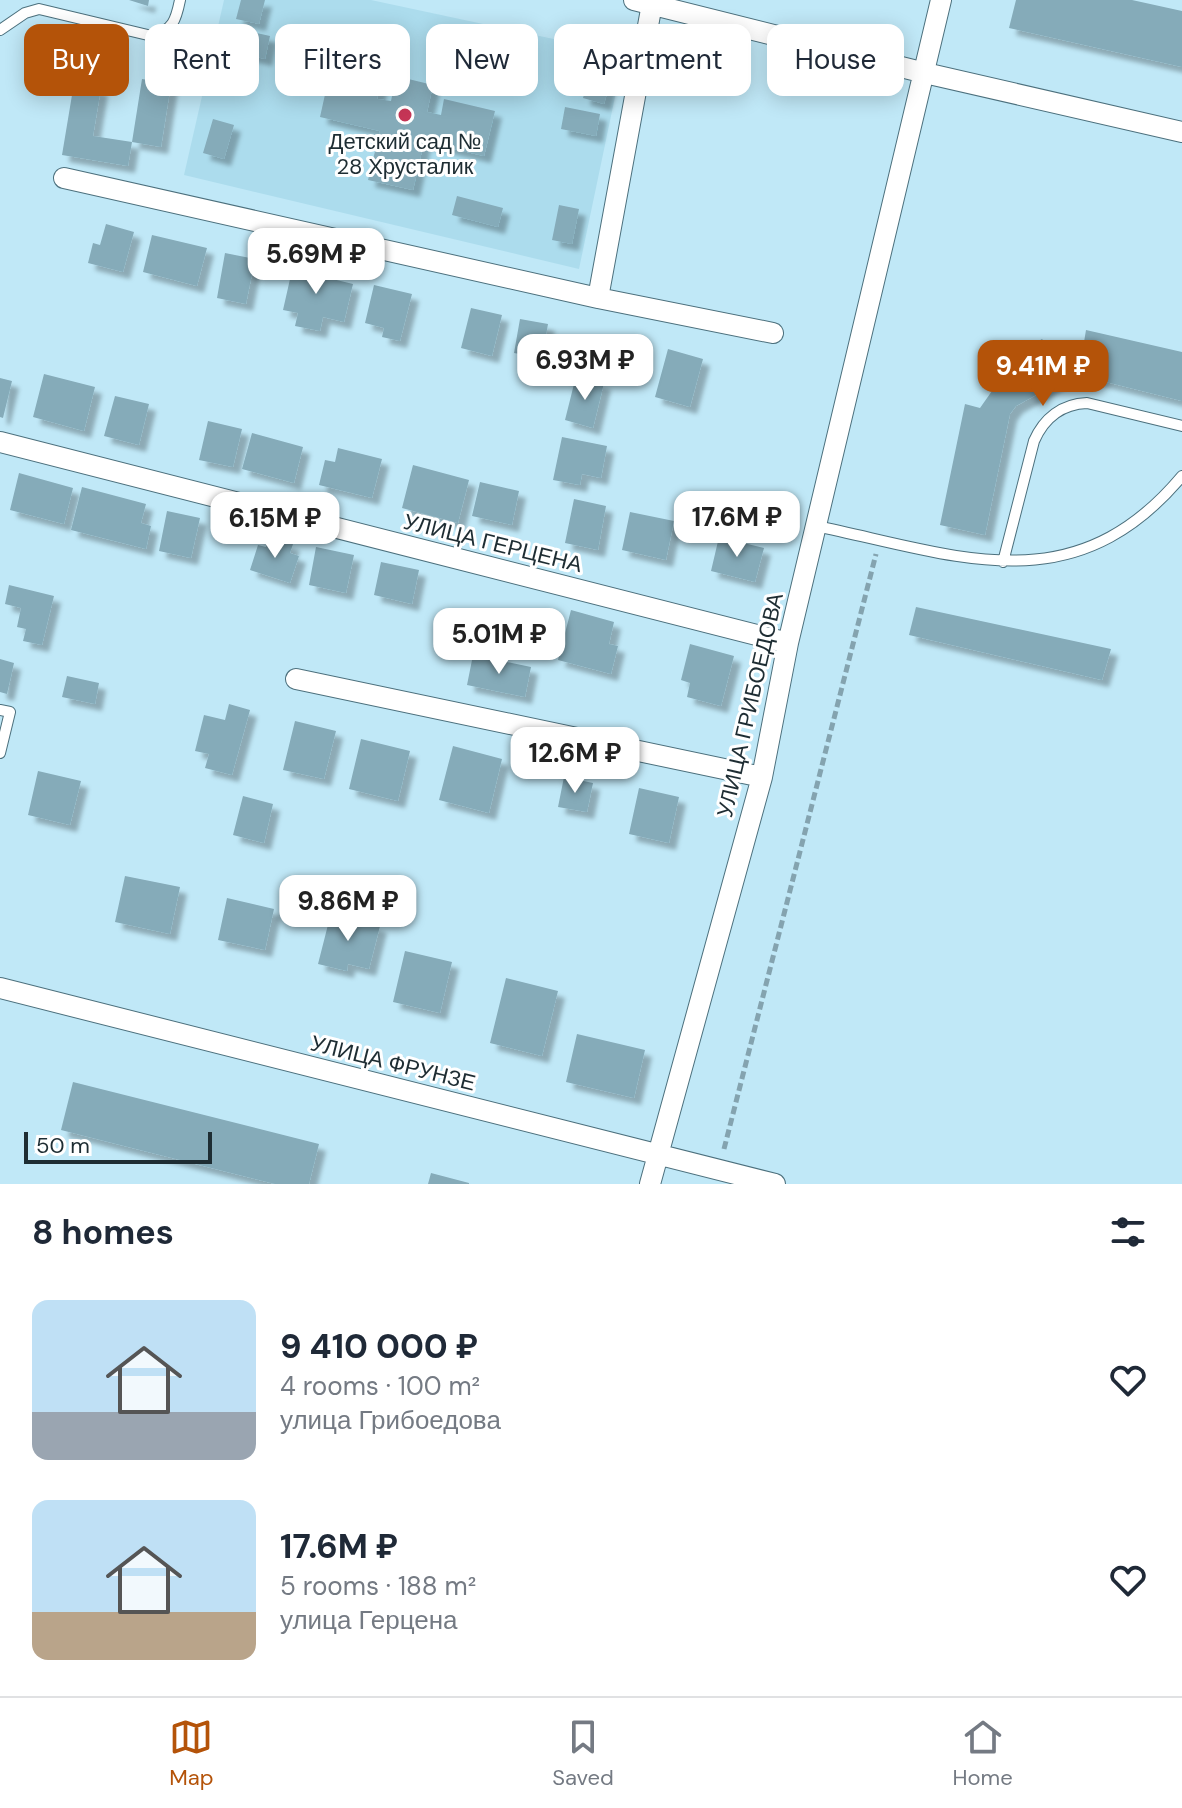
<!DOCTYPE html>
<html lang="en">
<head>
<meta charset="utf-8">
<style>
  :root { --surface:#fff; --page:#f2f2f3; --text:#1f2937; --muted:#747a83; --line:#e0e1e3; --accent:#b45309 }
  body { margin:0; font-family:"DM Sans",sans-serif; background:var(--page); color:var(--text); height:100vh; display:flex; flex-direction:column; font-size:30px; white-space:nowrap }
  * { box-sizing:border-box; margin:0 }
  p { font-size:26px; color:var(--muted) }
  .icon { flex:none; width:44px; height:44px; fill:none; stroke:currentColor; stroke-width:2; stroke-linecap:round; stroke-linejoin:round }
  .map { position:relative; height:1184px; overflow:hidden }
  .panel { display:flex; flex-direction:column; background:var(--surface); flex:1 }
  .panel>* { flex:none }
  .top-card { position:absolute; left:24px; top:24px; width:1134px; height:72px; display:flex; gap:16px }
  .scale { position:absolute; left:24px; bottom:20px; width:188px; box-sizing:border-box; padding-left:8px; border:4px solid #1e2d33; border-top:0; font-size:22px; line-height:28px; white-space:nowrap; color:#1e2d33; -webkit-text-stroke:6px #fff; paint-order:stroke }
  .price { position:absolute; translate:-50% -68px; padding:0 18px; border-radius:16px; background:#fff; color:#222; font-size:26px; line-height:52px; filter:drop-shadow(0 2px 4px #0008) }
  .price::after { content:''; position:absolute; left:50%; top:48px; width:24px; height:18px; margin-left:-12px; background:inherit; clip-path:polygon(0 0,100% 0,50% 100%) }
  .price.selected { background:var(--accent); color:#fff }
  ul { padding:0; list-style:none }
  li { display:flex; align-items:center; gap:24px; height:200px; padding:0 32px }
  li span { display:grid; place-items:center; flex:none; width:224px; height:160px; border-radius:16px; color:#555 }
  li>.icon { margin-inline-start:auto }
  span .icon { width:96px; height:96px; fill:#fffc; stroke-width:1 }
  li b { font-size:34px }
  h2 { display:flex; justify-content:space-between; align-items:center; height:96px; padding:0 32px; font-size:34px }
  .pill { padding:0 28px; border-radius:16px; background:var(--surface); box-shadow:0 4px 20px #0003; font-size:28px; line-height:72px }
  .pill.selected { background:var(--accent); color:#fff }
  .menu { display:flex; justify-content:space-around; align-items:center; height:112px; border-top:2px solid var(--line); background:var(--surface); font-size:22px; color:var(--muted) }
  .menu a { display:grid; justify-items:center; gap:4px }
  .menu .selected { color:var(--accent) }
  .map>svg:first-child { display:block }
  .built { fill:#acdced }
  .building { fill:#85abb9; filter:url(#shadow) }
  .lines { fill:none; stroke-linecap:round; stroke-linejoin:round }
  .lane-casing { stroke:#4c707d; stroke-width:12 }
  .street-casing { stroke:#4c707d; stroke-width:22 }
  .path { stroke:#84a3af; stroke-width:5; stroke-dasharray:8 4; stroke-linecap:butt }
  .lane { stroke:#fff; stroke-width:10 }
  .street { stroke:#fff; stroke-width:20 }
  .poi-dot { fill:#c53556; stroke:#fff; stroke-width:3 }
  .labels { text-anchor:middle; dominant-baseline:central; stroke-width:6; stroke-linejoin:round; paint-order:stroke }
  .poi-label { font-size:22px; fill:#1e2d33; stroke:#fff }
  .street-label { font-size:22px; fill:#1e2d33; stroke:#fff }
</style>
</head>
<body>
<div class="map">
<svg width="1182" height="1184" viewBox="0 0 1182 1184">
  <defs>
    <filter id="shadow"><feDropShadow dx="7" dy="7" stdDeviation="2" flood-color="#0004"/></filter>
  </defs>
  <rect width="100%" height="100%" fill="#c0e8f7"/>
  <path class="built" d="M224 0H371L624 54 579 269 184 175Z"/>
  <path class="building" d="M129 0H149L148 6Z
    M241 0H265L259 24 236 19Z
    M1016 0H1132L1182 11V67L1009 28Z
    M235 28 270 36 265 59 230 51Z
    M593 63 614 68 604 104 583 98Z
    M330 72 381 84 377 99 391 101 396 76 433 85 427 112 441 115 444 99 495 111 484 156 424 142 413 190 368 180 380 131 320 117Z
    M142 79 171 84 161 147 132 142Z
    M74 83 101 88 93 136 132 142 128 166 62 155Z
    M565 107 600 114 596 136 561 129Z
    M213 119 234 125 224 159 203 153Z
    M457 196 503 208 498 227 452 215Z
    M559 205 579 209 572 244 552 240Z
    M106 224 134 232 123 272 88 263 93 243 100 245Z
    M152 235 207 248 197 286 143 272Z
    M225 253 255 259 246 304 217 298Z
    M295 257 315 261 312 274 353 284 344 322 323 317 320 331 295 326 298 313 283 310Z
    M374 285 412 294 400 341 382 337 384 328 365 323Z
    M471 308 502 315 492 356 461 348Z
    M520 319 548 324 542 358 514 353Z
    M1086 330 1182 352V401L1074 374 1016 406 1010 414 985 535 940 525 965 404 980 408 999 381 991 369 1042 339 1048 346 1084 342Z
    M668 349 703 359 690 407 655 397Z
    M44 374 95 387 84 431 33 417Z
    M576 376 604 383 593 428 565 420Z
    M0 378 12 381 3 418 0 417Z
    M115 396 149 404 139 445 104 436Z
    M208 421 242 429 233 467 199 460Z
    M252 433 303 447 294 483 242 469Z
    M562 437 607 446 601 478 582 474 580 485 553 480Z
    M338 448 382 459 372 498 319 485 325 460 335 462Z
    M413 465 469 480 458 523 402 508Z
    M19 473 73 488 64 524 10 510Z
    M480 482 519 491 512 525 472 516Z
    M82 487 146 504 141 523 151 526 146 549 71 530Z
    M574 499 606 506 598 550 565 543Z
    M167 511 200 518 191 558 159 551Z
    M630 512 674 521 666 560 622 550Z
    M269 537 293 544 290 553 299 556 290 583 250 570 258 545 266 547Z
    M719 537 764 548 755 582 711 571Z
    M316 547 354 555 346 593 309 585Z
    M381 562 419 570 412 604 374 595Z
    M9 585 54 596 42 645 23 641 26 629 17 627 21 608 5 604Z
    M916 607 1111 649 1102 680 909 635Z
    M571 610 614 622 609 644 618 646 611 674 558 660Z
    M690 644 734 656 721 706 687 697 690 683 681 680Z
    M473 655 531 667 525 697 467 685Z
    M0 659 14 663 7 694 0 692Z
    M67 676 99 683 95 704 62 697Z
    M229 704 250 710 232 775 205 768 209 754 195 751 204 715 225 720Z
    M295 721 336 731 324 779 283 770Z
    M361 739 410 751 398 801 349 789Z
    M453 746 502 759 489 813 439 800Z
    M38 771 81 781 70 825 28 815Z
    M564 777 593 783 587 812 558 807Z
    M639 788 679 797 669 843 629 834Z
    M243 796 273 804 264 843 233 835Z
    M125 876 180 887 170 934 115 922Z
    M227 898 274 909 265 950 218 940Z
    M331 913 380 926 369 969 348 964 347 971 318 964Z
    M405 951 452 962 440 1013 393 1002Z
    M506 978 558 991 542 1056 490 1043Z
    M577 1034 645 1050 634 1098 566 1082Z
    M73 1082 319 1144 309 1184H275L61 1130Z
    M431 1173 469 1183V1184H428Z"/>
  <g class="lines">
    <g class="lane-casing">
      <path id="lane" d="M0 30 25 13 39 9 152 36C173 30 176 20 180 0
        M816 526C957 555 1073 606 1182 476
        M1003 562 1034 441C1044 418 1062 404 1087 403L1182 426
        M0 710 10 712 0 753"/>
    </g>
    <g class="street-casing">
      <path id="street" d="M634 0 925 73 1182 132
        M64 178 598 298 652 4
        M598 298 773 333
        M0 442 788 643
        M296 679 762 777
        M0 988 775 1184
        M650 1184 762 777 788 643 941 0"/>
    </g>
    <path class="path" d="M724 1149 876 554"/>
    <use href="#lane" class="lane"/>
    <use href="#street" class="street"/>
  </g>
  <circle class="poi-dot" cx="405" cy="115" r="8"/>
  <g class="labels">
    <g class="poi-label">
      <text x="405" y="141">Детский сад №<tspan x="405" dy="25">28 Хрусталик</tspan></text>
    </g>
    <g class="street-label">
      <text transform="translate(493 543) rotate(14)">УЛИЦА ГЕРЦЕНА</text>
      <text transform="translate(750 705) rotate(-77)">УЛИЦА ГРИБОЕДОВА</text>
      <text transform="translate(393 1063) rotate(14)">УЛИЦА ФРУНЗЕ</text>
    </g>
  </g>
</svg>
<div class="scale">50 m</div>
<b class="price" style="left:316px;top:296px">5.69M ₽</b>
<b class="price" style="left:585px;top:402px">6.93M ₽</b>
<b class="price selected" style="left:1043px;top:408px">9.41M ₽</b>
<b class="price" style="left:737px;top:559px">17.6M ₽</b>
<b class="price" style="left:275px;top:560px">6.15M ₽</b>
<b class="price" style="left:499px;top:676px">5.01M ₽</b>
<b class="price" style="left:575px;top:795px">12.6M ₽</b>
<b class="price" style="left:348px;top:943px">9.86M ₽</b>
<div class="top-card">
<a class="pill selected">Buy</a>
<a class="pill">Rent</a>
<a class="pill">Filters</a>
<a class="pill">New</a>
<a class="pill">Apartment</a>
<a class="pill">House</a>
</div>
</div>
<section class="panel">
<h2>8 homes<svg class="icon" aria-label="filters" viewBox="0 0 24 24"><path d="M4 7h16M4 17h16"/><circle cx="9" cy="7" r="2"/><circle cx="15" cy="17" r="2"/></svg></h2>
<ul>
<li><span style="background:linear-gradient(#bfe0f5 70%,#9aa5b1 0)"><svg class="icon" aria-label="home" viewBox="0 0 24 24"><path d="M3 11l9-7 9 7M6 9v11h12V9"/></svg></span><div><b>9 410 000 ₽</b><p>4 rooms · 100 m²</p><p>улица Грибоедова</p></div><svg class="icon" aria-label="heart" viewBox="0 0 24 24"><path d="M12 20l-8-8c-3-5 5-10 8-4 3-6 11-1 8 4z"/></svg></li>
<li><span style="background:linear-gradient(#bfe0f5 70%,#b9a48a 0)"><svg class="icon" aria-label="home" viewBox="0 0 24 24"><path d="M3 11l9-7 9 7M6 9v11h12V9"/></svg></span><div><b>17.6M ₽</b><p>5 rooms · 188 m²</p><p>улица Герцена</p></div><svg class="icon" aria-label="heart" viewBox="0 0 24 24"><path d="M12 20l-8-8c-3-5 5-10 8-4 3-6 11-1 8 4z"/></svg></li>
</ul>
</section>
<nav class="menu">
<a class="selected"><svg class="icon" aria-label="map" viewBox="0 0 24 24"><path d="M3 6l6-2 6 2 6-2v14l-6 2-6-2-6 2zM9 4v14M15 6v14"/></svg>Map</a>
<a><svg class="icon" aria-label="saved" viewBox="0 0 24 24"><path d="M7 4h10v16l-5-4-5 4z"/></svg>Saved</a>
<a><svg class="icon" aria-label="home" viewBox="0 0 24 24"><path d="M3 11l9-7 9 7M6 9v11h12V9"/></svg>Home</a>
</nav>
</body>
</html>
